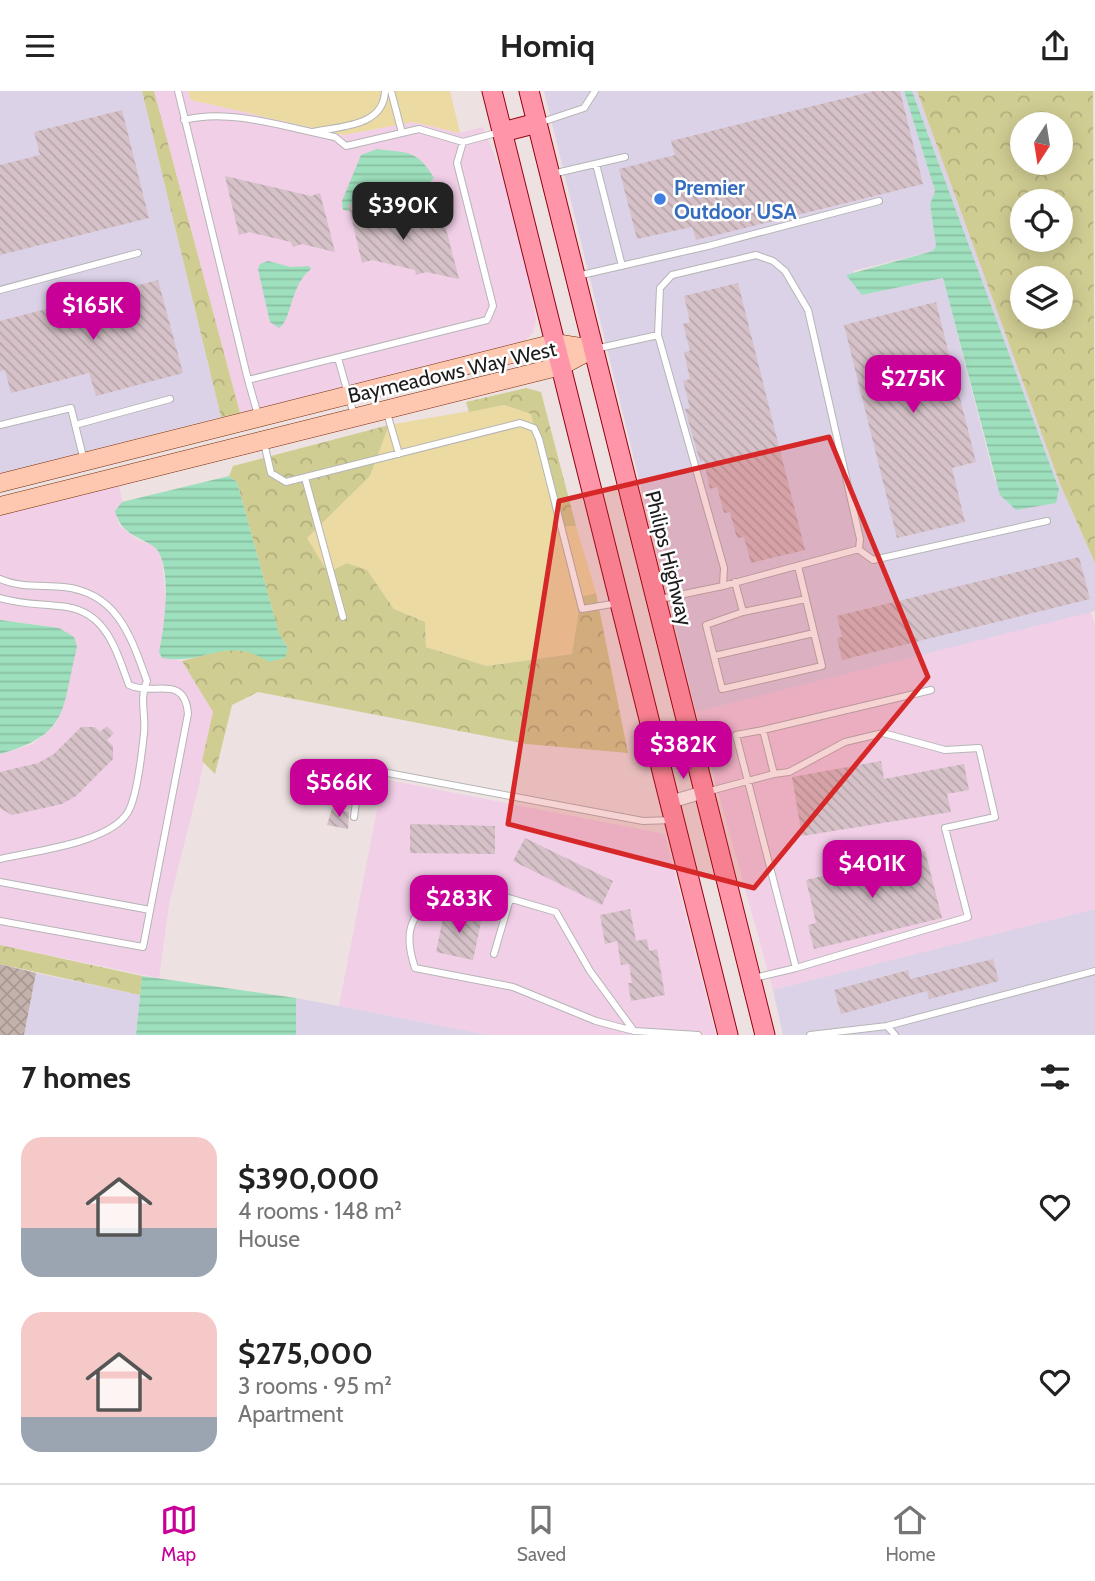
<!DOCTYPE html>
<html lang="en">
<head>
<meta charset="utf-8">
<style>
  :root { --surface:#fff; --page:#f6f6f6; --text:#222; --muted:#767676; --line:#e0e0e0; --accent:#c80097 }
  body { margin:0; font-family:Cabin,sans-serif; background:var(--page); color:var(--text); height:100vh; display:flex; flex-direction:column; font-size:26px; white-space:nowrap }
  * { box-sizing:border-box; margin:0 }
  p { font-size:23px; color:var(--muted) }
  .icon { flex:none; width:38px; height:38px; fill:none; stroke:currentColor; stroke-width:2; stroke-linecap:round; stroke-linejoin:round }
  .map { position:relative; height:944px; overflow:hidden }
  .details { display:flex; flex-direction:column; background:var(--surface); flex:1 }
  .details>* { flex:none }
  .needle { width:46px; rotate:192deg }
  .controls { position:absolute; left:1010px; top:21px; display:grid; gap:14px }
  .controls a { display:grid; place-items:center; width:63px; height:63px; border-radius:50%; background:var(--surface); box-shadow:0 4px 18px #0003; font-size:35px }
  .price { position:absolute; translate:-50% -60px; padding:0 16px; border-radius:14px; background:var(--accent); color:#fff; font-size:23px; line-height:46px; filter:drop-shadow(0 2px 4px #0008) }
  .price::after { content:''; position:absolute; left:50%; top:42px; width:21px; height:16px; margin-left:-10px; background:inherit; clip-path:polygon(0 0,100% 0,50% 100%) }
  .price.on { background:#222; color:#fff }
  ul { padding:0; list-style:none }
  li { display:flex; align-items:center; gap:21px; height:175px; padding:0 21px }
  li span { display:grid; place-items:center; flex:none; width:196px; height:140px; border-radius:21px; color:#555 }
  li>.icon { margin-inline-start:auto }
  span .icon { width:84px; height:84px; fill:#fffc; stroke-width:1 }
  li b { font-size:30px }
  h2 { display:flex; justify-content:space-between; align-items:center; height:84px; padding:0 21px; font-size:30px }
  header { display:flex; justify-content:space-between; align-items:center; height:91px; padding:0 21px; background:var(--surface); font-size:32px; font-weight:700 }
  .tabs { display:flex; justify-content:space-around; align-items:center; height:98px; border-top:2px solid var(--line); background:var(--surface); font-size:19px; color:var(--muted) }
  .tabs a { display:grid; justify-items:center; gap:4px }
  .tabs .on { color:var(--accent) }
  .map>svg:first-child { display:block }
  .commercial { fill:#f1cfe7 }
  .industrial { fill:#dcd2e8 }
  .construction { fill:url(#construction-cross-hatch) }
  .grass { fill:#ecdaa3 }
  .forest { fill:url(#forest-crowns); fill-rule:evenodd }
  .water { fill:url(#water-rules) }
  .building { fill:url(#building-back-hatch) }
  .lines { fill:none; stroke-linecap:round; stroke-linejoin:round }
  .lane-casing { stroke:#b5b5b5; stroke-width:8 }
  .street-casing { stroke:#b5b5b5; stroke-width:14 }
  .secondary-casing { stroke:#762a00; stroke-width:19 }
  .primary-casing { stroke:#94000d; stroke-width:21 }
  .lane { stroke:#fff; stroke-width:6 }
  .street { stroke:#fff; stroke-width:12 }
  .secondary { stroke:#fdc7b0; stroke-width:18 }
  .primary { stroke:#ff95a9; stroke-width:19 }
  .marked { fill:#d62828; fill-opacity:0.2; stroke:#d62828; stroke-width:5; stroke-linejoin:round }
  .shop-dot { fill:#3f7fe0; stroke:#fff; stroke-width:2.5 }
  .labels { text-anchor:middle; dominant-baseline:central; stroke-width:5; stroke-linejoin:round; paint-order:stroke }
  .shop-label { font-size:21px; font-weight:bold; fill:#366cbe; stroke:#fff; text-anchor:start }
  .street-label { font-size:21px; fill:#1c1c1c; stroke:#fff }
</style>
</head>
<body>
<header><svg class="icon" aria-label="menu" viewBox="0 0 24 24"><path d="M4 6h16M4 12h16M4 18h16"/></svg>Homiq<svg class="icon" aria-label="share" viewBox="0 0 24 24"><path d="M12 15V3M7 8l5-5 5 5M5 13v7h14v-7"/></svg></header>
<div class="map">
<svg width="1095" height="944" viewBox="0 0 1095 944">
  <defs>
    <pattern id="construction-cross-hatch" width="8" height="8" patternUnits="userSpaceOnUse" patternTransform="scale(1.75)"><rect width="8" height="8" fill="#c3b2ac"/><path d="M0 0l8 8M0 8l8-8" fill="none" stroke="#a79893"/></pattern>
    <pattern id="forest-crowns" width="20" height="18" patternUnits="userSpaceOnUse" patternTransform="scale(1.75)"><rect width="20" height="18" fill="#d0cd93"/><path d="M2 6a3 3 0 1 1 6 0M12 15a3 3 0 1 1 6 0" fill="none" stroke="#b2af7e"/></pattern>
    <pattern id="water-rules" width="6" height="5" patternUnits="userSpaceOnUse" patternTransform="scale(1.75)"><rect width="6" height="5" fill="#9edfbd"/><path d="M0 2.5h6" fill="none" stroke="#88bfa2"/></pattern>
    <pattern id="building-back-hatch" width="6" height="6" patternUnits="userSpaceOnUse" patternTransform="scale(1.75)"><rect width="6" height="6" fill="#d5c1c7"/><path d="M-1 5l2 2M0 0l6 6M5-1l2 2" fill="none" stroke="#b6a5aa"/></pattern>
  </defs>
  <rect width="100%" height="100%" fill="#eee1e2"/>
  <path class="commercial" d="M154 0H188L191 9 344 44 413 31 460 42 483 36 512 108 536 227 533 242 518 256 240 322Z
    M119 393 122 411 115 420 119 434 136 448 154 455 162 468 167 526 159 561 161 566 182 570 213 621 199 694 169 813 159 887 0 854V663L33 653 55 634 77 556 46 535 0 529V423Z
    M1090 520 1095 533V818L773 899 696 621Z
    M383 688 665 743 716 944H488L339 915Z"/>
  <path class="industrial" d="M0 0H142L221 326 0 383Z
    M544 0H904L935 100 930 113 936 155 933 160 853 180 862 204 943 187 995 390 1059 397 912 0H917L1060 393 1095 472V520L696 621Z
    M1095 818V944H783L773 899Z
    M36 882 140 904 136 944H24Z
    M296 907 339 915 488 944H296Z"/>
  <path class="construction" d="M0 873 36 882 24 944H0Z"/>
  <path class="grass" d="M188 0H450L460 42 413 31 344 44 191 9Z
    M504 314 531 323 556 436 576 435 596 502 581 507 572 563 487 575 426 556 425 531 394 518 367 479 328 482 306 447 370 385 389 334Z"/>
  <path class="forest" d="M142 0H154L240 322 221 326Z
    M917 0H1093L1095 472 1060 393ZM1060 33V72H1022V33ZM1060 110V149H1022V110ZM1060 187V226H1022V187Z
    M526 297 541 301 576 435 556 436 531 323 504 314 469 321 466 311Z
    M389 334 370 385 307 447 328 482 347 472 367 479 394 518 425 531 426 556 487 575 572 563 581 506 596 502 628 662 527 653 258 601 232 614 215 683 202 670 213 621 182 570 229 558 253 561 288 557 279 543 237 391 229 385 233 375Z
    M0 854 142 885 140 904 0 873Z"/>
  <path class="water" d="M904 0H912L1059 398 1056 412 1016 419 1000 404 943 187 862 204 846 184 933 160 936 155 930 113 935 100Z
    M377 58C407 62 417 58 434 87 421 99 430 116 434 132L348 113 349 120 343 119 342 110 361 64Z
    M268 170 291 176 309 175 311 178C290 194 292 229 279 237L270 231 258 178 260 173Z
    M229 385 237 391 279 543 288 557 285 567 269 571C226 543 206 575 162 567L159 561C164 540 174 469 153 455 135 444 121 442 115 420L122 411Z
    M0 529 59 537 74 546 77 556C61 620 70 643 0 663Z
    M142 885 296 907V944H136Z"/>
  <path class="building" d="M874 0H900L923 93 696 149 692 136 637 148 619 78 675 64 671 50Z
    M122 19 149 127 0 164V74L40 64 34 41Z
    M225 85 311 105 320 102 335 161 302 153 293 156 291 151 249 141 239 144Z
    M348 113 435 132 444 130 459 188 426 181 416 184 415 179 372 169 362 172Z
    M158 189 183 282 96 305 89 282 11 302 5 279 0 280V230Z
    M738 192 805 459 751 472 744 446 737 447 730 421 724 422 717 396 710 398 704 370 700 371 685 318 690 317 683 290 690 288 684 261 690 260 683 233 690 231 684 205Z
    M936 211 976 371 952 377 965 431 897 447 844 234Z
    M1079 466 1090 508 842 569 837 547 842 546 837 525Z
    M107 635 114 642 107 649 113 655V668L76 705 62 713 12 724 0 717V681L38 672 54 663 81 636H95L100 641Z
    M881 670 884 688 964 673 969 699 947 703 951 721 802 745 792 686Z
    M332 717 349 721 348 738 327 734Z
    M410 733 495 735V763L410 762Z
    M525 747 613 790 602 814 513 770Z
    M925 760 942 827 814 858 808 834 816 832 806 789Z
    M445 818 482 826 473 869 436 861Z
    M630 818 636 850 647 848 649 860 657 858 665 904 631 910 628 892H632L629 873 621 874 617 850 605 853 600 824Z
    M993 868 999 890 929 908 927 900 841 923 834 899 908 879 910 888Z"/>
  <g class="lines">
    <g class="lane-casing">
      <path id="lane" d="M178 0 248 289 487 229 493 215 457 72 463 51
        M391 0 402 42
        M184 29C232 17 287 37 335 46L346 55 419 38 463 51 500 41
        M539 32 584 17 595 0
        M313 41C340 35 384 36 385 0
        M596 73 622 175
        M552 83 625 66
        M577 185 708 155 879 110
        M0 199 138 162
        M658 244 660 197 672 184 756 164 773 170 785 180 808 219 860 448 859 458 723 495
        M595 258 658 244 724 477 723 495 660 508
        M338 267 354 324
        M248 289 258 324
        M387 322 399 363
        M0 334 71 317 84 370
        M75 334 170 308
        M264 352 271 382 286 391 520 332 534 337 539 348 582 518 618 512
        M305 387 343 526
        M858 458 873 469 1047 430
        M0 488C20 497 42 494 64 496 118 502 131 546 147 590 139 607 146 624 144 642 142 661 137 706 128 721 110 752 34 760 0 768
        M735 491 743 521 706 534 722 598 822 575 798 475
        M0 507C20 513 39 513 59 515 106 518 115 557 129 594 153 606 185 582 188 623L143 856 0 830
        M743 521 806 508
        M714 565 814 542
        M774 683 789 681 845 651 883 642 945 659 979 657 995 726 945 737 968 826 796 877
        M706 701 774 683 763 639 931 599
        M354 726 359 688 372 679 643 730 673 729
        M0 791 150 819
        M494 863 510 808
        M754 887 796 877 736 644 763 639
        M887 935 1095 880
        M634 940 590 880 556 821 498 804 440 795C414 826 401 835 415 877L513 896 596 930 634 940 698 944
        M810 944 887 935 895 944"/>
    </g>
    <g class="street-casing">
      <path id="street" d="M670 711 704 701"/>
    </g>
    <g class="secondary-casing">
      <path id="secondary" d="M0 392 555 252 593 258
        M0 415 561 275 593 258"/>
    </g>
    <g class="primary-casing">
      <path id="primary" d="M492 0 728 944
        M529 0 765 944
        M503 41 537 32"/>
    </g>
    <use href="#lane" class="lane"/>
    <use href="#street" class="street"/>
    <use href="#secondary" class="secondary"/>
    <use href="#primary" class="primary"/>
  </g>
  <path class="marked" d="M829 346 928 586 754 797 508 733 559 410Z"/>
  <circle class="shop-dot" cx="660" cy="108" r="7"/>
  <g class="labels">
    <g class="shop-label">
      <text x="674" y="96">Premier<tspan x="674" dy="24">Outdoor USA</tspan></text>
    </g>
    <g class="street-label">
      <text transform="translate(452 281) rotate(-13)">Baymeadows Way West</text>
      <text transform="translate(669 467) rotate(76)">Philips Highway</text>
    </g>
  </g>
</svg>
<div class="controls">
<a><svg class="needle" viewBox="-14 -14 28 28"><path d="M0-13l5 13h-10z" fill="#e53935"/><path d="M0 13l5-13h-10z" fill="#767676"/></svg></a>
<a><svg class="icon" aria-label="locate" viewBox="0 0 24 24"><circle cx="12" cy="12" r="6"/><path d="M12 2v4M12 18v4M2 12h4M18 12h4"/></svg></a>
<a><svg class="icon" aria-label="layers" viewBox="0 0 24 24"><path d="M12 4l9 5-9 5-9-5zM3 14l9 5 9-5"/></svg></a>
</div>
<b class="price on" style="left:403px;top:151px">$390K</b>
<b class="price" style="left:93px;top:251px">$165K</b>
<b class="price" style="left:913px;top:324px">$275K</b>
<b class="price" style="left:683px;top:690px">$382K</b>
<b class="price" style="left:339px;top:728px">$566K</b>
<b class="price" style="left:872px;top:809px">$401K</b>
<b class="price" style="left:459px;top:844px">$283K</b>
</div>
<section class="details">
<h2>7 homes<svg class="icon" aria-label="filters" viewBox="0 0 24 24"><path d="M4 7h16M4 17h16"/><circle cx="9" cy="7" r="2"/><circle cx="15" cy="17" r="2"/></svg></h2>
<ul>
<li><span style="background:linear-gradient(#f6c9c9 65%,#9aa5b1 0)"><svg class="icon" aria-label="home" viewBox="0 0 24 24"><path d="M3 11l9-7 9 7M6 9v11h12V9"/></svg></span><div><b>$390,000</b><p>4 rooms · 148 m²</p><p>House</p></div><svg class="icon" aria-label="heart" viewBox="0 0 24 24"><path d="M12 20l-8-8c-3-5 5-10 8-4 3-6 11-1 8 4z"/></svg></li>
<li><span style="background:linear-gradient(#f6c9c9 75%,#9aa5b1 0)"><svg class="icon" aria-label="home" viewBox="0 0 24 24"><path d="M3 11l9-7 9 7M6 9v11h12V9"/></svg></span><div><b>$275,000</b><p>3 rooms · 95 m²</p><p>Apartment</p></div><svg class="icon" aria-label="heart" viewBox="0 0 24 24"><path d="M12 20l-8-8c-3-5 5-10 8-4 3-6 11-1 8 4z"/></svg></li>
</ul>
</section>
<nav class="tabs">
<a class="on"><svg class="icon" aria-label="map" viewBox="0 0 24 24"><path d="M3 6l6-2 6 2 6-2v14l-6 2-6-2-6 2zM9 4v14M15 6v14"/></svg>Map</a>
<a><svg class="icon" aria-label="saved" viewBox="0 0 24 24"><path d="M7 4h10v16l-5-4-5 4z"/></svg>Saved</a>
<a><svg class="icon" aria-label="home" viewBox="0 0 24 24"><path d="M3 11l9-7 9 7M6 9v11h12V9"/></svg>Home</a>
</nav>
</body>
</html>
